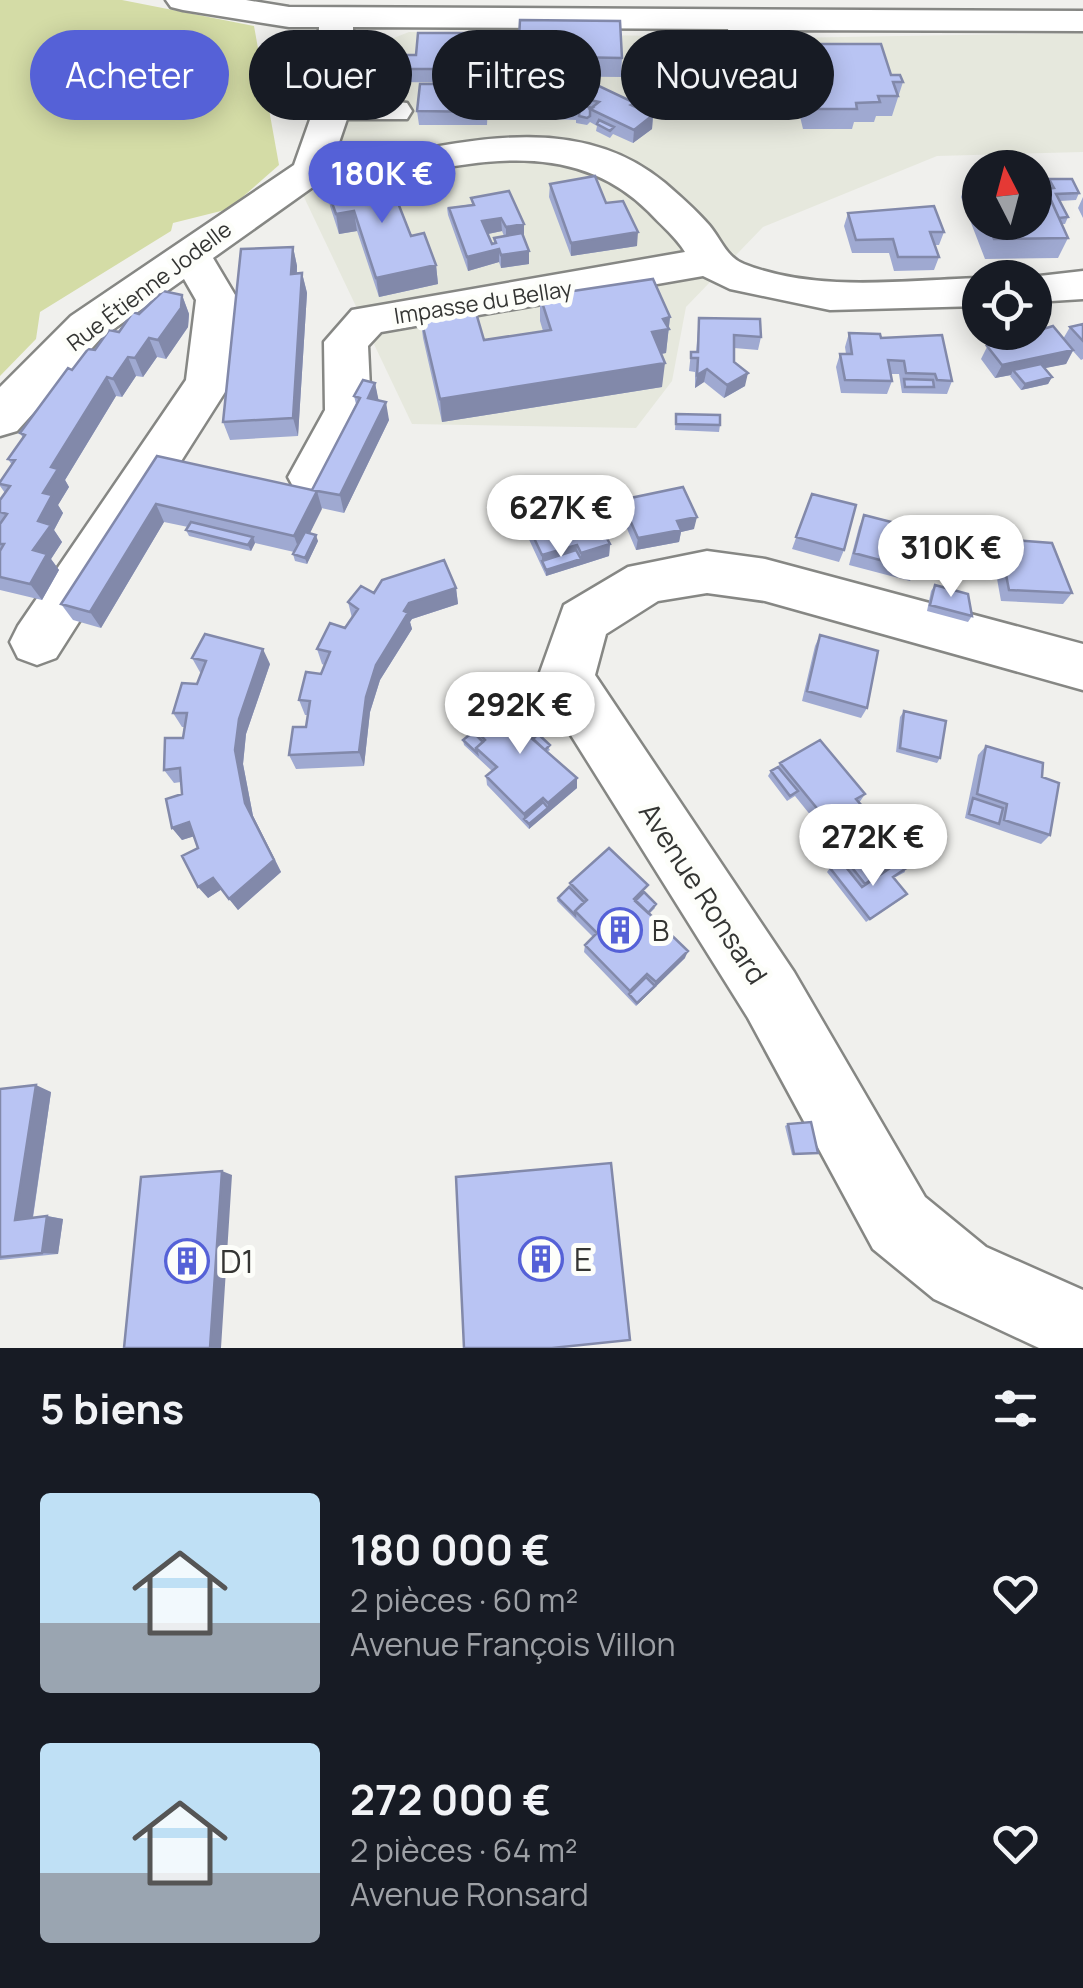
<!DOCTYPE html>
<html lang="fr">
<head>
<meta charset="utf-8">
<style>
  :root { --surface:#171b24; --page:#242831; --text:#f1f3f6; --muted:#9ea1a6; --accent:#5561d7 }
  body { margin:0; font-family:Manrope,sans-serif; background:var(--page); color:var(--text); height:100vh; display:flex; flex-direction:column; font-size:38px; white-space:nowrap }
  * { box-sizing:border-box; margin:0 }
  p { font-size:32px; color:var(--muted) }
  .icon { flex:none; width:55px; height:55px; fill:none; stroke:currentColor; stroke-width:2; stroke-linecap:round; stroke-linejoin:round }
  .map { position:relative; height:1348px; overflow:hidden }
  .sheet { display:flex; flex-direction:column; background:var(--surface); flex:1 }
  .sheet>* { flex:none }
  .guide { position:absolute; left:30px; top:30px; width:1025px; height:90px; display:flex; gap:20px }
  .needle { width:65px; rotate:354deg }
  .tools { position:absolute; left:962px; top:150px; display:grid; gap:20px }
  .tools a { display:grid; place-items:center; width:90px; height:90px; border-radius:50%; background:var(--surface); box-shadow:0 5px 25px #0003; font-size:50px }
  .price { position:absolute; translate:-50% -85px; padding:0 22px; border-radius:35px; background:#fff; color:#222; font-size:32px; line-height:65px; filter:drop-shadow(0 2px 5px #0008) }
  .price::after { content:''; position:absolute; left:50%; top:60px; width:30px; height:22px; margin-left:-15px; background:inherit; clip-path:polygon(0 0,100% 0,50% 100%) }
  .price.on { background:var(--accent); color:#fff }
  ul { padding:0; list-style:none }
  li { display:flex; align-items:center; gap:30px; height:250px; padding:0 40px }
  li span { display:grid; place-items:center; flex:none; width:280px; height:200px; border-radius:10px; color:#555 }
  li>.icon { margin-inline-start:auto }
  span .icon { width:120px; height:120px; fill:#fffc; stroke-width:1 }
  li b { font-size:42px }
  h2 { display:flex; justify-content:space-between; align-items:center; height:120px; padding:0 40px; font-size:42px }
  .pill { padding:0 35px; border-radius:45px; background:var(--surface); box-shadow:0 5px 25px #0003; font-size:35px; line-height:90px }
  .pill.on { background:var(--accent); color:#fff }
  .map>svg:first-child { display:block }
  .built { fill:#e6e8dd }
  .green { fill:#d4dca6 }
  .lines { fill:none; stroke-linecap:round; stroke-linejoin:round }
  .minor-casing { stroke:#868784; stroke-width:5 }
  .minor { fill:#fff; fill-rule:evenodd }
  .wall { fill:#9fa9d1; fill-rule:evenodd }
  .shaded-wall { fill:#8289aa }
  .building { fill:#b9c4f3; stroke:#8289aa; stroke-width:2.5 }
  .labels { text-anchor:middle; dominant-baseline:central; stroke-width:10; stroke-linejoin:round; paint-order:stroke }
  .far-street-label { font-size:22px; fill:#343533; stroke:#fdfefa }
  .street-label { font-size:28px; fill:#343533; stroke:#fdfefa }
  .poi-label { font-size:28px; fill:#343533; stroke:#fdfefa; text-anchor:start }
  .near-poi-label { font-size:32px; fill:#343533; stroke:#fdfefa; text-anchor:start }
</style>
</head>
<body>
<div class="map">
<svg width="1083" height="1348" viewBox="0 0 1083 1348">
  <rect width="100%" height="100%" fill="#f0f0ed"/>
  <path class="built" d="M409 32 786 38 1083 33V152L937 156 763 227 686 307 672 381 636 428 412 424 303 195 340 136 373 46Z"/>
  <path class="green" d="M0 0H122L254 26 279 165 229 209 173 223 171 231 40 312 36 339 0 376Z"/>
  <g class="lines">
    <g class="minor-casing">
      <path id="minor" d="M166 0H246L289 7 1083 11V31L762 30 773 72 768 80 755 83 646 77 633 74 628 66 633 58 646 55 735 60 728 29 353 27V97L407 103 412 111 407 119H347L332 163 341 166C446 146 572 105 665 183 680 196 696 210 709 225 721 239 726 257 744 264 817 293 904 280 980 278V306L830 310 730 289 703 276 381 332 368 346 371 410 329 490 312 495 295 490 288 477 325 410 324 342 352 310 685 252C676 237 661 225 649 212 562 125 443 170 338 190L317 184 213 258 238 300 232 381 56 658 37 665 18 658 10 642 18 626 186 380 196 300 184 279 101 338 17 431 0 436V387L71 316 294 165 317 100 319 27H289L183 10 171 7Z
        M1083 271V299L1035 302V278H1022Z
        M707 551 765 559 1083 644V690L765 601 707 593 658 601 606 634 595 675 794 972 925 1197 986 1247 1083 1290V1348H1039L934 1299 873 1249 748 1018 554 708 539 675 564 605 628 567Z"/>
    </g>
    <use href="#minor" class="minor"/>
  </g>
  <path class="wall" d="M791 44 891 75 903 82 892 116H876L874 122H854L852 129H803L787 63Z
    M476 47 473 83 400 82 399 69 416 55Z
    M518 56 622 58 621 77 518 76Z
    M489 84 487 125H419L417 111Z
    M527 86 635 107 653 115 652 129 633 143 613 134 610 138 596 131 597 126 590 122 587 125 576 123V120L524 118V104Z
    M968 177H980V222H1035L1049 179 1079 193 1076 200 1060 201 1068 217 1065 224H1062L1068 238 1058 258 985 259 961 197Z
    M550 184 606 203 637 246 571 256 549 197Z
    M326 186 411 236 436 265 438 284 379 297 357 231 339 234 330 206Z
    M1083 197V218L1078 208Z
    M471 198 524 224 523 238 529 251V264L501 268 499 262 468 271 448 215 447 208 472 204ZM502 231 504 236 494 238V244H492L488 234Z
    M848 213 944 232 939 245H935L939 257 934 270 894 271 889 253H852L844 226Z
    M293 247 297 266V274L302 273 307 293 298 436 230 440 223 422Z
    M182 295 189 314 188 327 166 359 157 357 143 377 136 376 122 397 116 396 65 480 69 487 58 505 63 513 54 530 62 542 51 559 59 570 42 600 0 590V500L5 493 0 486V482L12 465 8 459 23 438 20 433 72 370 95 350 119 332 139 314Z
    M540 296 670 317 666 353 661 354 662 387 442 422 423 338 420 314 484 340 543 331 540 321Z
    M699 318 761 337 758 350 734 348V362L745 386 724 398 704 382 695 388V372L689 371 691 352H696Z
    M1083 324V359L1081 360 1073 351 1066 364 1044 368 1052 377 1048 384 1021 390 1010 376 1011 375 995 378 981 359 990 341 1021 336 1063 339 1070 327Z
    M849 333 881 338 952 381 947 394 902 393 899 374H891L892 381 887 394 841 393 836 367 840 354H846L845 347Z
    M375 383 378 400 389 420 344 513 321 508 310 533 318 541 307 564 295 561 293 554 294 552 255 543 251 551 189 536 186 530 188 527 164 522 101 628 73 620 61 604 157 456 312 490 356 404 354 396Z
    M676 414 720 425 719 432 675 430Z
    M812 494 844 550 839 562 792 549Z
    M621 500 694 529 681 532 679 542 636 550 620 512Z
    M864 515 903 530 917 570 910 581 849 565 859 527Z
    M526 521 610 544 609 556 546 576 526 533Z
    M999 539 1072 593 1063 604 1001 601 992 551Z
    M935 585 972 616 968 622 927 611 931 591Z
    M456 588 458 604 412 619 410 622 412 629 380 680 370 712 364 766 296 769 289 755 306 727 308 715H305L299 700 321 674 324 665 322 664 317 649 345 628 352 618 348 602 374 593Z
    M820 635 867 708 861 718 802 701 815 646Z
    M192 658 270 664 246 734 243 764 253 816 281 872 238 910 222 889 208 898 198 848 194 836 182 840 172 828 182 794 181 782 174 783 164 770 183 738 184 727H182L173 713 197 684 201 674Z
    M904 711 940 758 937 763 896 752 900 717Z
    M542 725 541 736 550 750 547 752 577 778V788L529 829 487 785 486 776 492 771 464 745 463 740 473 732V727Z
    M986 746 1042 777 1050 835 1041 844 965 818 978 755Z
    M780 763 865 794 859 803 906 856 902 860 905 872 894 878 903 898 866 922 827 872 830 868 837 863 811 831 816 822 795 796 787 801 768 776 771 771 778 767Z
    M570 883 645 894 655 908 649 914 685 958 636 1006 584 952 585 945 593 937 557 901 558 898 569 887Z
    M0 1089 51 1092 33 1218 47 1216 63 1219 58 1254 0 1260Z
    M788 1124 818 1153 792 1155 785 1126Z"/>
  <path class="shaded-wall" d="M476 33V47L473 83 472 69Z
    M653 115 652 129 633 143 634 130Z
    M354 211 357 231 339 234 336 214Z
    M501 218 502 231 483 235 482 221Z
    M524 224V238L506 241V227Z
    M638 232 637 246 571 256V243Z
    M293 247 297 266 296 294 291 274Z
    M499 249V262L468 271 467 257Z
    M529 251V264L501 268V255Z
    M436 265 438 284 379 297 376 278Z
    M302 273 307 293 298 436 293 418Z
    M182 295 189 314 188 327 166 359 158 340Z
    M670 317 666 353 649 356 652 332 663 319Z
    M149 338 157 357 143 377 135 358Z
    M1073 350 1066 364 1016 374 1013 370 1011 375 995 378 1002 365Z
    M128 357 136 376 122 397 113 379Z
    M665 363 662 387 442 422 440 399Z
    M707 369 704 382 695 388 697 375Z
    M748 373 745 386 724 398 727 385Z
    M107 377 116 396 65 480 69 487 58 505 63 513 54 530 62 542 51 559 59 570 42 600 30 584 33 550 43 493 51 467Z
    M1052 377 1048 384 1021 390 1025 384Z
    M375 383 379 402 368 398Z
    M386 402 389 420 344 513 340 495Z
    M317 491 322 509 300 553 294 536Z
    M156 504 164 522 101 628 90 612Z
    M697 517 694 529 681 532 679 542 636 550 638 538 677 521Z
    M316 535 318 541 307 564 305 558Z
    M253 537 255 543 251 551 248 545Z
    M610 544 609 556 581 565V553Z
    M577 545 576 556 542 561V555Z
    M581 559V565L546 576V570Z
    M456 588 458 604 412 619 410 622 412 629 380 680 370 712 364 766 359 752 366 697 376 665 404 611 409 603Z
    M263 649 270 664 246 734 243 764 253 816 281 872 238 910 229 899 245 803 235 750 239 719Z
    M542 725V735L533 744 530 737Z
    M577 778V788L529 829V824L548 808V803Z
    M543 798V807L524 819V814Z
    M189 822 198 835 182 840 172 828Z
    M213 878 222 889 208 898 198 887Z
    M688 951 685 958 636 1006 656 982Z
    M36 1085 51 1092 32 1222 15 1220Z
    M222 1171 232 1175 221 1348H210Z
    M47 1216 63 1219 58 1254 42 1253Z"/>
  <path class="building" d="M520 20 620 21 622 58 518 56Z
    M418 33H476L472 69H399L398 55H416Z
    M791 44H881L891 75H900L903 82H893L898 96H878L880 102 856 103 857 109H807Z
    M420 84H489L487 112 417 111Z
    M554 85 599 86 635 103 631 105 653 115 634 130 590 109 599 102 581 98 580 106 524 104 527 86Z
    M580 105 592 108 590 109V116L587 118 579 116Z
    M599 120 614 127 610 131 597 124Z
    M387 175 411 236 424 233 436 265 376 278 354 211 336 214 326 186Z
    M595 176 606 203 623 201 638 232 571 243 550 184Z
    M1035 176H1040L1068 238 994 239 987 222H1035Z
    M968 177H980V206Z
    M1049 179H1072L1079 193 1056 194 1068 217 1059 218 1046 189 1054 188Z
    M509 191 524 224 506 227 501 218 482 221 492 244 496 243 494 238 522 233 529 251 501 255 499 249 467 257 449 208 474 205 471 198Z
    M934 206 944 232H930L939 257H898L893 239 856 240 848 213Z
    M293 247 291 274 302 273 293 418 223 422 241 249Z
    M653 279 670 317 663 319 669 329 652 332 665 363 440 399 420 314 474 306 484 340 551 330 540 296Z
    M163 291 182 295 181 308 158 340 149 338 135 358 128 357 113 379 107 377 51 467 58 469 43 493 52 495 38 521 51 525 33 550 47 554 30 584 0 577V551L4 544H0V524L7 514 0 512V500L10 486 0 484V482L15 460 8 459 25 435 20 433 68 368 72 370 88 349 95 350 109 330 119 332 133 312 139 314Z
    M699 318 760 319 761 337 734 335V362L748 373 727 385 707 369 697 375 698 358H691V352H698Z
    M1083 324V341L1070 327Z
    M1053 326 1073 350 1002 365 987 346Z
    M849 333 880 334 881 338 942 335 952 381 937 380 935 374 906 373 904 361 888 360 892 381 845 380 840 354H852Z
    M1020 334 1021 336 993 344 990 341Z
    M1041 364 1052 377 1025 384 1013 370Z
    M904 379 933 380 934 387H905Z
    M363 380 375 383 368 398 386 402 340 495 312 490 360 398 354 396Z
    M676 414 720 415V425L676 424Z
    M157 456 317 491 294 536 156 504 90 612 61 604Z
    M683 487 697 517 677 521 681 530 638 538 621 500Z
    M812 494 856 505 844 550 796 537Z
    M587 502 610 544 581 553 577 545 542 555 526 521Z
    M864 515 903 525V530L924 536 917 570 854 553Z
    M191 522 253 537 248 545 186 530Z
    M305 532 316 535 305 558 293 554Z
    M999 539 1052 543 1072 593 1009 590Z
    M576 550 581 559 546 570 542 561Z
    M444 560 456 588 409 603 404 611 408 613 376 665 366 697 359 752 289 755 293 727H306L310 701 299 700 306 672 321 674 330 652 317 649 330 623 345 628 358 609 348 602 361 586 374 593 382 580Z
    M935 585 968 594 972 616 930 605Z
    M205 634 263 649 239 719 235 750 245 803 274 860 229 899 213 878 198 887 182 856 198 848 189 822 172 828 166 799 182 794 180 768 164 770 165 738H183L187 713H173L182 683 197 684 206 661 192 658Z
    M820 635 878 651 867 708 807 691Z
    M512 696 542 725 530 737 577 778 548 803 543 798 524 814 486 776 497 767 476 748 485 740 473 727Z
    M904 711 946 721 940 758 900 748Z
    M473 732 483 742 476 748 477 753 463 740Z
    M538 734 550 745 545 750 533 739Z
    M820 740 865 794 856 799 906 856 865 884 816 822 824 817 780 763Z
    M986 746 1043 763 1042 777 1059 783 1050 835 1004 820 1007 804 977 794Z
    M778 767 798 791 790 796 771 771Z
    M973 798 1003 808 999 824 969 814Z
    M543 802 548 808 529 824 524 819Z
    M609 848 648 885 634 899 688 951 656 982 647 974 630 991 585 945 597 933 575 911 587 900 570 883Z
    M902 860 908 867 893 877 907 894 870 919 830 868 841 861 862 887Z
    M569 887 584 902 575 911V915L558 898Z
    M644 892 656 904 648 913 635 901Z
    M646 977 655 986 637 1003 629 994Z
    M36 1085 15 1220 47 1216 42 1253 0 1257V1089Z
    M811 1122 818 1153 794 1154 788 1124Z
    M611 1163 630 1340 552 1348H464L456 1177Z
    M222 1171 210 1348H124L141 1177Z"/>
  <defs>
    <g id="building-ring" transform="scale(2.25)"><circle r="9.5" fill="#fdfefa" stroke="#5561d7" stroke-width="1.5"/><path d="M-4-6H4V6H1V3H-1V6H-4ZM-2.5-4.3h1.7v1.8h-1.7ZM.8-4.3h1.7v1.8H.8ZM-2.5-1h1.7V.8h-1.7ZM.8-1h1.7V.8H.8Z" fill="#5561d7"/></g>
  </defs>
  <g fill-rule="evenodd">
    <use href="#building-ring" x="620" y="930"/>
    <use href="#building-ring" x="541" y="1259"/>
    <use href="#building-ring" x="187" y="1261"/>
  </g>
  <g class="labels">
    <g class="far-street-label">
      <text transform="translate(149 286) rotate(-37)">Rue Étienne Jodelle</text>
      <text transform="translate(483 302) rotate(-9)">Impasse du Bellay</text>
    </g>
    <g class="street-label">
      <text transform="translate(704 893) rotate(57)">Avenue Ronsard</text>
    </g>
    <g class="poi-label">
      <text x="652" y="930">B</text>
    </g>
    <g class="near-poi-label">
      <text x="574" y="1259">E</text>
      <text x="220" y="1261">D1</text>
    </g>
  </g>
</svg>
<div class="tools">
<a><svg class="needle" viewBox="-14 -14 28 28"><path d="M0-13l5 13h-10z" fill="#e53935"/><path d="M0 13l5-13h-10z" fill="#9ea1a6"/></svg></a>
<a><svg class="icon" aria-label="locate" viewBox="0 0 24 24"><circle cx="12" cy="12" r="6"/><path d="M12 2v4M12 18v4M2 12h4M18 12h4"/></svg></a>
</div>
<b class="price on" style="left:382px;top:226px">180K €</b>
<b class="price" style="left:561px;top:560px">627K €</b>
<b class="price" style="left:951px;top:600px">310K €</b>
<b class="price" style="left:520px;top:757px">292K €</b>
<b class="price" style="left:873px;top:889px">272K €</b>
<div class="guide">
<a class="pill on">Acheter</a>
<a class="pill">Louer</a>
<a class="pill">Filtres</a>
<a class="pill">Nouveau</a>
</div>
</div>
<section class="sheet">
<h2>5 biens<svg class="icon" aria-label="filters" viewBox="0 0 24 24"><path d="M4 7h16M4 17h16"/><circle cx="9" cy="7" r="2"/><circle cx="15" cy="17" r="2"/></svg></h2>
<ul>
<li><span style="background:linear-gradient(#bfe0f5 65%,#9aa5b1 0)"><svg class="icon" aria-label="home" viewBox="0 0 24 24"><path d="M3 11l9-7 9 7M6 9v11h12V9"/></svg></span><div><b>180 000 €</b><p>2 pièces · 60 m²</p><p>Avenue François Villon</p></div><svg class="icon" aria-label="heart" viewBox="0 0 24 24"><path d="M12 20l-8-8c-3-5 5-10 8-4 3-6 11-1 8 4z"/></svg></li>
<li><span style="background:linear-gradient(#bfe0f5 65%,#9aa5b1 0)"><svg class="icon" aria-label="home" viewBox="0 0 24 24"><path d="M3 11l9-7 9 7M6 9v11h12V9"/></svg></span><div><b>272 000 €</b><p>2 pièces · 64 m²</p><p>Avenue Ronsard</p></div><svg class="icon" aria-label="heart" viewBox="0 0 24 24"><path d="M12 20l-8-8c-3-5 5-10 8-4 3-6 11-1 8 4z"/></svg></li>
</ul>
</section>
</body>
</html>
